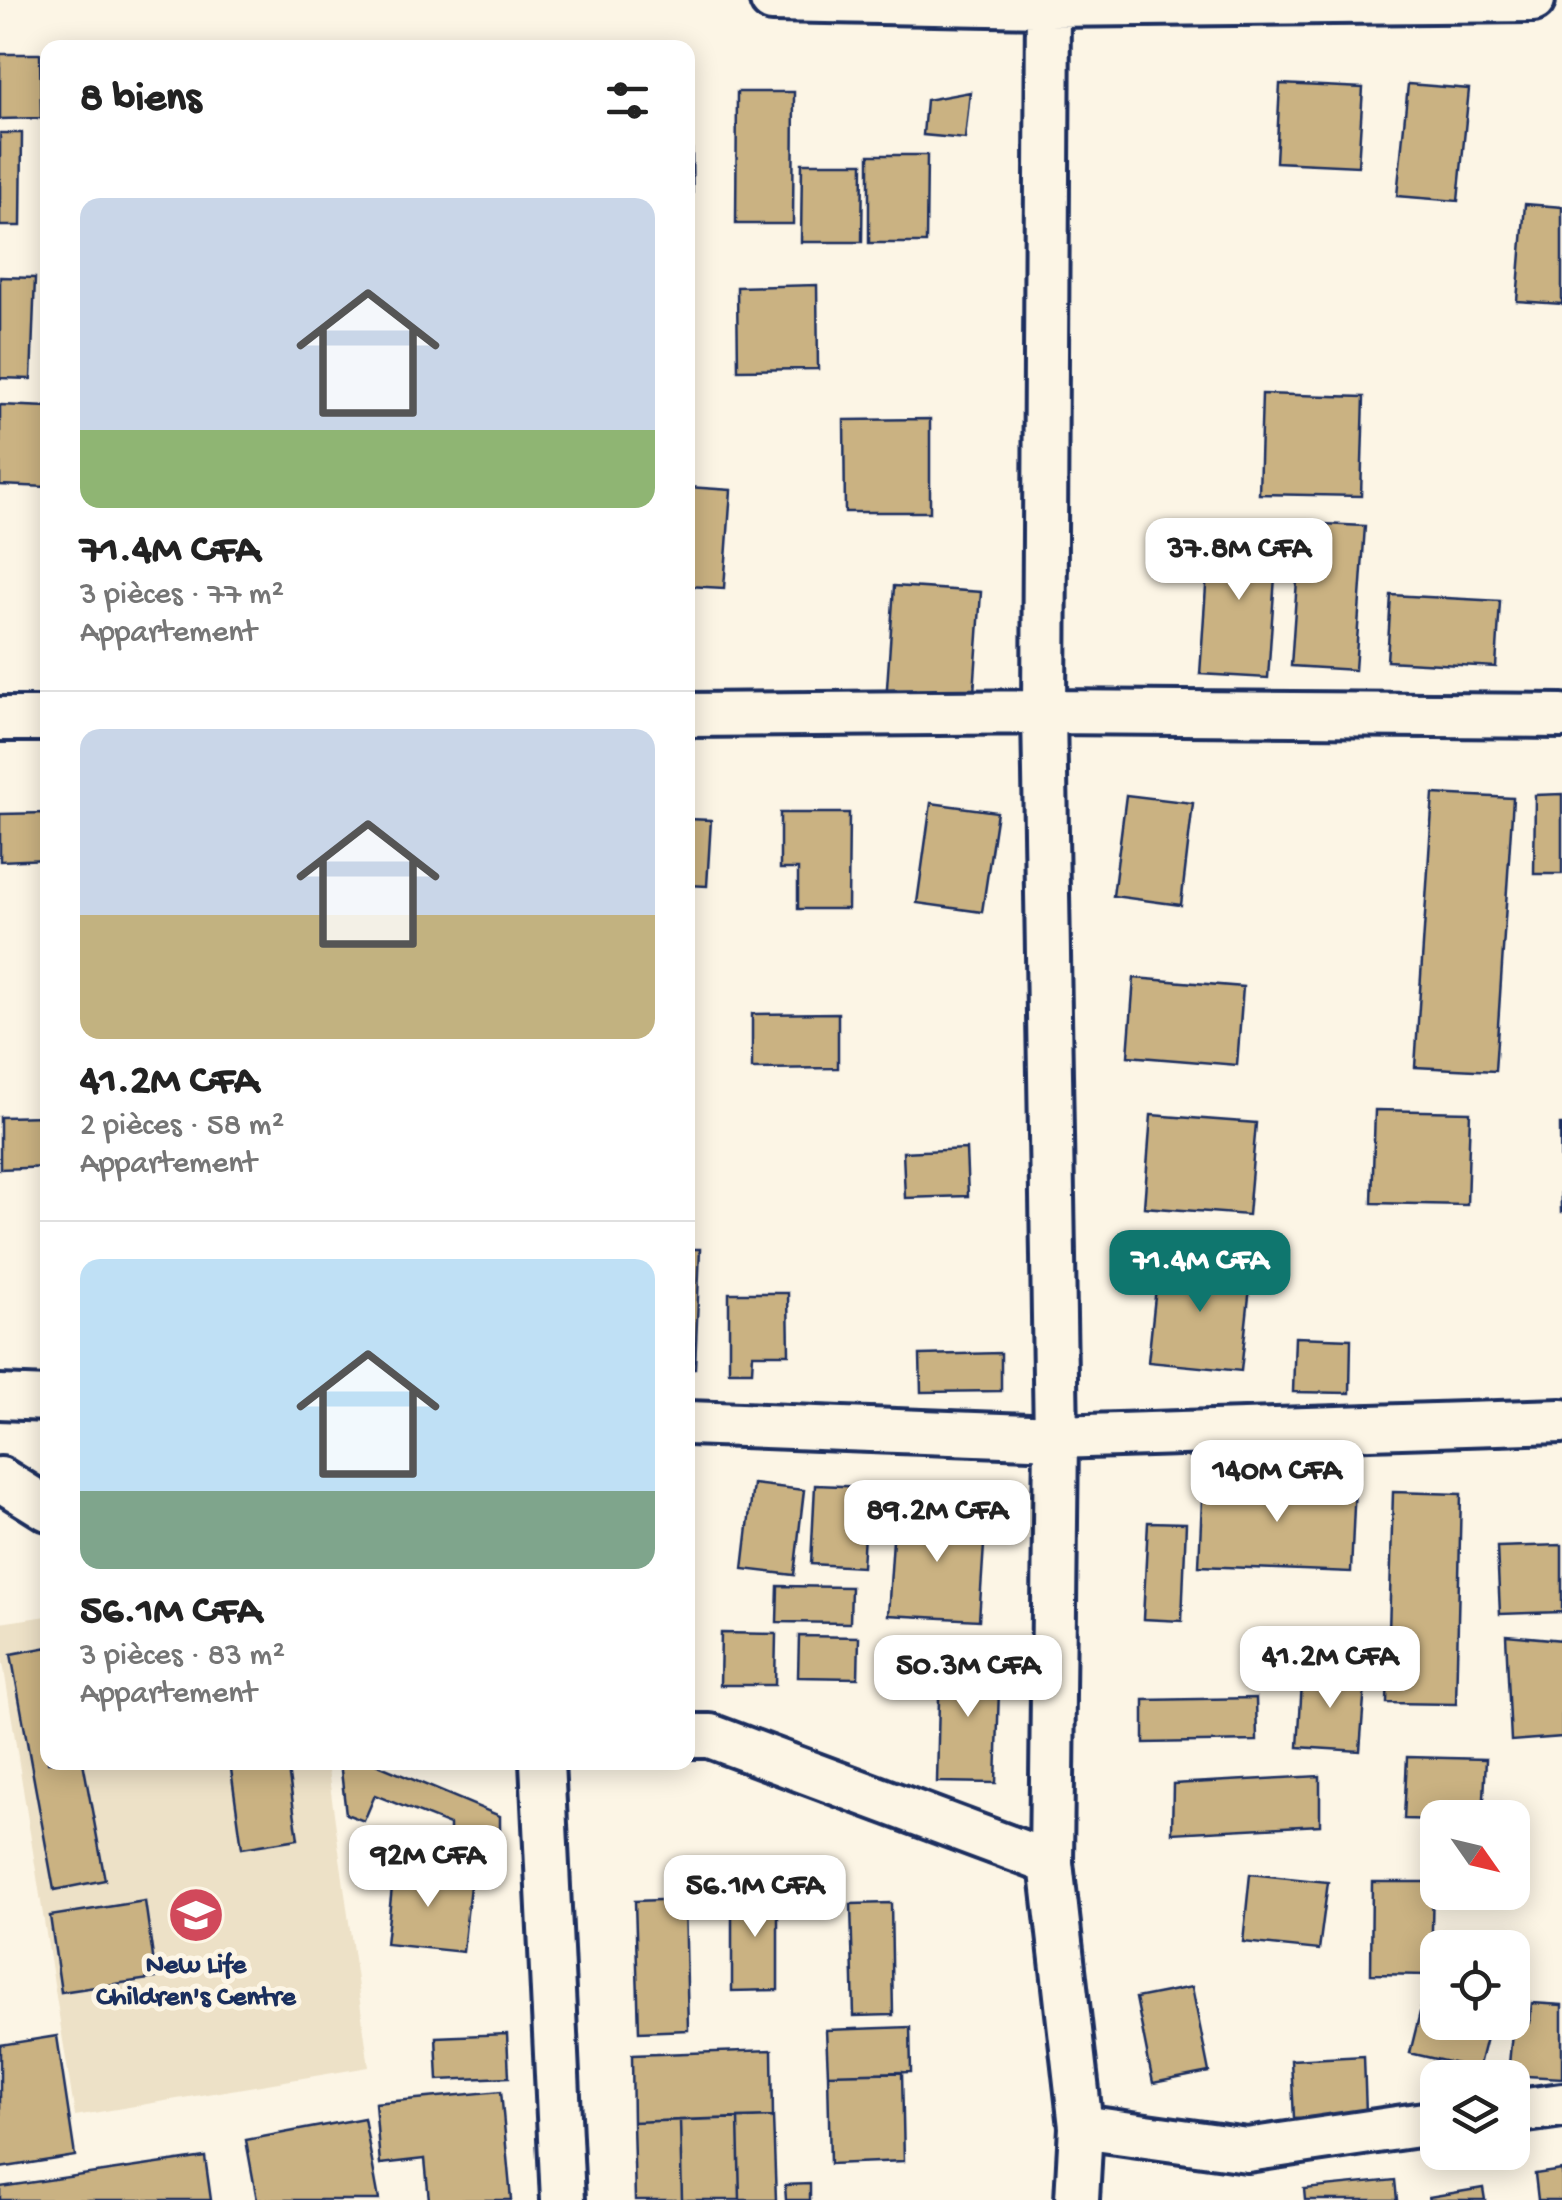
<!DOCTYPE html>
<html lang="fr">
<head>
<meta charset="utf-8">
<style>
  :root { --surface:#fff; --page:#f2f2f2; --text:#222; --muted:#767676; --line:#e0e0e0; --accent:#0f766e }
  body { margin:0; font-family:"Gochi Hand",sans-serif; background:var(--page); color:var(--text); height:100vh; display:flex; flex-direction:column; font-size:38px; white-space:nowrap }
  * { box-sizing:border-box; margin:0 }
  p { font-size:32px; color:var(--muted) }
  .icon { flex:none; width:55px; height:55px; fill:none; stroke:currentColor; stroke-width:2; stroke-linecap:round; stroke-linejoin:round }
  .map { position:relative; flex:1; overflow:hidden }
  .side { position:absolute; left:40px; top:40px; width:655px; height:1730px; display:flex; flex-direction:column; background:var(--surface); border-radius:20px; box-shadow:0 5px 25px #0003 }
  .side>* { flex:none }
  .needle { width:65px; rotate:124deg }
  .controls { position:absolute; left:1420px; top:1800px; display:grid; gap:20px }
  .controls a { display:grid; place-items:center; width:110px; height:110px; border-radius:20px; background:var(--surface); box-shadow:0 5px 25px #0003; font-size:50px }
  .price { position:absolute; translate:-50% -85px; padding:0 22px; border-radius:20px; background:#fff; color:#222; font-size:32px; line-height:65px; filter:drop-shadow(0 2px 5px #0008) }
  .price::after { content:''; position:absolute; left:50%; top:60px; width:30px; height:22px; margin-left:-15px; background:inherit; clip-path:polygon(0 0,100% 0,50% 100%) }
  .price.active { background:var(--accent); color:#fff }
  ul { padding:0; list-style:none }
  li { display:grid; align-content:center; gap:20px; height:530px; padding:0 40px }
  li+li { border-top:2px solid var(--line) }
  li span { display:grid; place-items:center; height:310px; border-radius:20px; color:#555 }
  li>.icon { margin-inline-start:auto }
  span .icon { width:180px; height:180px; fill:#fffc; stroke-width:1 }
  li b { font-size:42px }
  h2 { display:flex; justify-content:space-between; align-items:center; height:120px; padding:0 40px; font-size:42px }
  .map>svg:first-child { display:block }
  .built { fill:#ede1c7 }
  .building { fill:#cab282; stroke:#1b2f5e; stroke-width:2.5 }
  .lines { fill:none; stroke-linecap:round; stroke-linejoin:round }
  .minor-casing { stroke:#1b2f5e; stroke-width:50 }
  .minor { stroke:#fcf5e5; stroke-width:42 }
  .labels { text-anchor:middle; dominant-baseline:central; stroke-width:10; stroke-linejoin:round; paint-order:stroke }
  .poi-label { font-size:28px; font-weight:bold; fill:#1b2f5e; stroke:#fcf5e5 }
</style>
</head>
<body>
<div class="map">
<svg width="1562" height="2200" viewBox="0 0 1562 2200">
  <rect width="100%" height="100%" fill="#fcf5e5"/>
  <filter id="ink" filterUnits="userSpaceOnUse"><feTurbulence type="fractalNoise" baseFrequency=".01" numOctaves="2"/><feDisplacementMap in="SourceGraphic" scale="20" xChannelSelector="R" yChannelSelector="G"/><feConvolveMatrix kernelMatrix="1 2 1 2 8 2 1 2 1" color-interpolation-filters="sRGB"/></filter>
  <g filter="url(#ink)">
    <path class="built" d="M47 1616 48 1762 327 1763 369 2067 75 2116 0 1644V1623Z"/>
    <path class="building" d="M0 54H40L41 118 0 119Z
      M1280 84 1363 88 1358 166 1276 162Z
      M1408 84 1469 89 1458 201 1397 196Z
      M737 92H794L793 224H736Z
      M970 92 965 139 923 135 926 100Z
      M0 133H22L21 226H0Z
      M688 149H692L693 221H688Z
      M869 155H927L926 243H869Z
      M802 163H863L862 242H801Z
      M1525 204 1562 207V304L1517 301Z
      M0 277 35 278 31 379 0 378Z
      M817 285 818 369 738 370 737 287Z
      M1262 394 1364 397 1361 496 1259 494Z
      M0 405 48 407V487L0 485Z
      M930 419V512H845L844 420Z
      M688 487 731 490 724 588 688 586Z
      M1301 523 1365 526 1355 670 1291 666Z
      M1210 528 1278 533 1268 678 1200 674Z
      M894 586 981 592 973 707 886 702Z
      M1391 595 1500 601 1496 667 1387 661Z
      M1433 794 1513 798 1495 1071 1415 1067Z
      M1562 794V874H1534L1535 795Z
      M1126 795 1193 803 1181 905 1113 896Z
      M931 803 997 812 982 912 917 903Z
      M48 813V859L0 861V814Z
      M780 813H849L848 909H798V869H780Z
      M688 819 711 820 707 886 688 885Z
      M1134 978 1243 987 1237 1065 1128 1056Z
      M838 1013V1068L752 1069V1014Z
      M1375 1110 1470 1112 1467 1205 1372 1203Z
      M1151 1115 1256 1123 1248 1215 1144 1207Z
      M48 1116V1167L0 1169V1117Z
      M1560 1125H1562V1212H1561Z
      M966 1149 968 1196 905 1198 903 1152Z
      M688 1249H700L695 1368H688Z
      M1159 1259 1252 1268 1241 1371 1148 1362Z
      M729 1293H788L789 1354H753L752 1371H729Z
      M1295 1337 1351 1339 1350 1393 1293 1392Z
      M1001 1353V1391L921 1392 920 1355Z
      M1203 1478 1355 1484 1351 1572 1199 1566Z
      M753 1484 804 1490 794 1575 743 1569Z
      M815 1485 867 1487 862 1567 811 1564Z
      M1393 1492 1461 1494 1456 1704 1387 1703Z
      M895 1510 986 1515 979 1620 888 1615Z
      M1148 1522 1186 1523 1182 1621 1143 1619Z
      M1562 1545V1612L1500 1614 1497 1547Z
      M778 1586 851 1587 850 1623 777 1622Z
      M721 1633 776 1634 775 1685H720Z
      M1506 1635 1562 1640V1737L1511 1741Z
      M799 1636 859 1637 858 1678 798 1677Z
      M48 1647V1762H83L105 1880 54 1890 11 1654Z
      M940 1657 1000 1658 996 1783 937 1782Z
      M1303 1666 1344 1668 1343 1684 1365 1685 1360 1751 1298 1747Z
      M1256 1698 1257 1741 1144 1743V1700Z
      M1407 1757 1486 1759 1483 1818H1438V1820L1404 1819Z
      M230 1762H287L298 1839 242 1848Z
      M340 1762H371L500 1816V1866L450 1867V1825L375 1795 364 1821 346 1814Z
      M1320 1776V1825L1172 1833 1173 1784Z
      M394 1868 471 1876 463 1952 386 1944Z
      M1250 1874 1328 1882 1319 1950 1243 1942Z
      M1372 1882H1433L1431 1975 1371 1974Z
      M778 1884V1990L732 1991V1894Z
      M685 1899 688 2030 639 2032 635 1901Z
      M145 1901 156 1978 61 1992 50 1916Z
      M891 1903 893 2015 854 2016 851 1904Z
      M1427 1984 1438 1987V2022H1490L1478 2069 1410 2053Z
      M1192 1987 1209 2072 1153 2083 1136 1998Z
      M1532 2003 1562 2005V2078L1508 2075 1513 2022 1530 2023Z
      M910 2027 911 2072 828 2074 826 2030Z
      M507 2034 509 2077 438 2080 436 2037Z
      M57 2036 75 2156 0 2168V2045Z
      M772 2050 773 2117 633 2122 632 2055Z
      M1364 2056 1366 2114 1294 2118 1291 2060Z
      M902 2072 904 2161 830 2164 828 2074Z
      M501 2091 511 2200H429L425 2159 380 2164 375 2103Z
      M773 2117 776 2200H740L738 2118Z
      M364 2118 379 2200H257L246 2140Z
      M738 2118 740 2200H682L680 2120Z
      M680 2120 682 2200H635L633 2122Z
      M205 2157 211 2200H0V2187Z
      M1562 2170V2200H1538L1535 2174Z
      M1395 2180 1397 2200H1305L1304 2189Z
      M810 2184V2200H786L785 2185Z
      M1483 2188 1485 2200H1430L1429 2197Z"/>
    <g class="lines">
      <g class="minor-casing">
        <path id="minor" d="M772 0 1048 5 1533 0
          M1048 0 1044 712 1056 1437 1051 1863 1081 2127 1077 2200
          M688 715 1044 712 1562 716
          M0 719H48
          M0 1397 48 1399
          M688 1423 1056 1437 1562 1421
          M0 1479 48 1509
          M688 1736H710L1051 1863
          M542 1762 563 2200
          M1512 2112 1562 2105
          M1081 2127 1247 2150 1438 2122"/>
      </g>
      <use href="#minor" class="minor"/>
    </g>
  </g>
  <defs>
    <g id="school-disc" transform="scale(2.875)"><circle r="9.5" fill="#d1495b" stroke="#fcf5e5"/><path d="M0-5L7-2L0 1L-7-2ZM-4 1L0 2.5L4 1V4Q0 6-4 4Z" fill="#fff"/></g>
  </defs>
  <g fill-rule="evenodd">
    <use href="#school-disc" x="196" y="1915"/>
  </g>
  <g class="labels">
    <g class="poi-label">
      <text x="196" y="1966">New Life<tspan x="196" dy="32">Children's Centre</tspan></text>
    </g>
  </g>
</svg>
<div class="controls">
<a><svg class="needle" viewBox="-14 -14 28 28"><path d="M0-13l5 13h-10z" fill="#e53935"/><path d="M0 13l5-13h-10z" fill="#767676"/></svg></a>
<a><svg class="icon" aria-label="locate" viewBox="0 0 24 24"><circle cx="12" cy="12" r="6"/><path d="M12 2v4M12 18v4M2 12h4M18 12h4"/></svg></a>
<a><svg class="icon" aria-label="layers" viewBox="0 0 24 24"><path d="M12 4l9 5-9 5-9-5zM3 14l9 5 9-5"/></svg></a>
</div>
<b class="price" style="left:1239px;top:603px">37.8M CFA</b>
<b class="price active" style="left:1200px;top:1315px">71.4M CFA</b>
<b class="price" style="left:1277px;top:1525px">140M CFA</b>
<b class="price" style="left:937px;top:1565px">89.2M CFA</b>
<b class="price" style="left:1330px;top:1711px">41.2M CFA</b>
<b class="price" style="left:968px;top:1720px">50.3M CFA</b>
<b class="price" style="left:428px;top:1910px">92M CFA</b>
<b class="price" style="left:755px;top:1940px">56.1M CFA</b>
<section class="side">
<h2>8 biens<svg class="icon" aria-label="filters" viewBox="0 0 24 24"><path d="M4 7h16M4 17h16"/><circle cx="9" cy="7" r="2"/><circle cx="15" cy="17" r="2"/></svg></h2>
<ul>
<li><span style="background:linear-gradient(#c9d6e8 75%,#8fb573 0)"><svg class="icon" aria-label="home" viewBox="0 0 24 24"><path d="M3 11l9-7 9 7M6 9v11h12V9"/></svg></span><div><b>71.4M CFA</b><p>3 pièces · 77 m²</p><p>Appartement</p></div></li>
<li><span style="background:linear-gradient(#c9d6e8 60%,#c2b280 0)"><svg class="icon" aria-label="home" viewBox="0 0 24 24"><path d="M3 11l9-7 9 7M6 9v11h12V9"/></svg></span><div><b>41.2M CFA</b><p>2 pièces · 58 m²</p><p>Appartement</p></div></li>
<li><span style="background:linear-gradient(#bfe0f5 75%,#7fa58c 0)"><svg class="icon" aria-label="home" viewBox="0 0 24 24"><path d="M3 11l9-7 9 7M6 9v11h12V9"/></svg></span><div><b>56.1M CFA</b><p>3 pièces · 83 m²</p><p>Appartement</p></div></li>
</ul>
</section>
</div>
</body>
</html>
